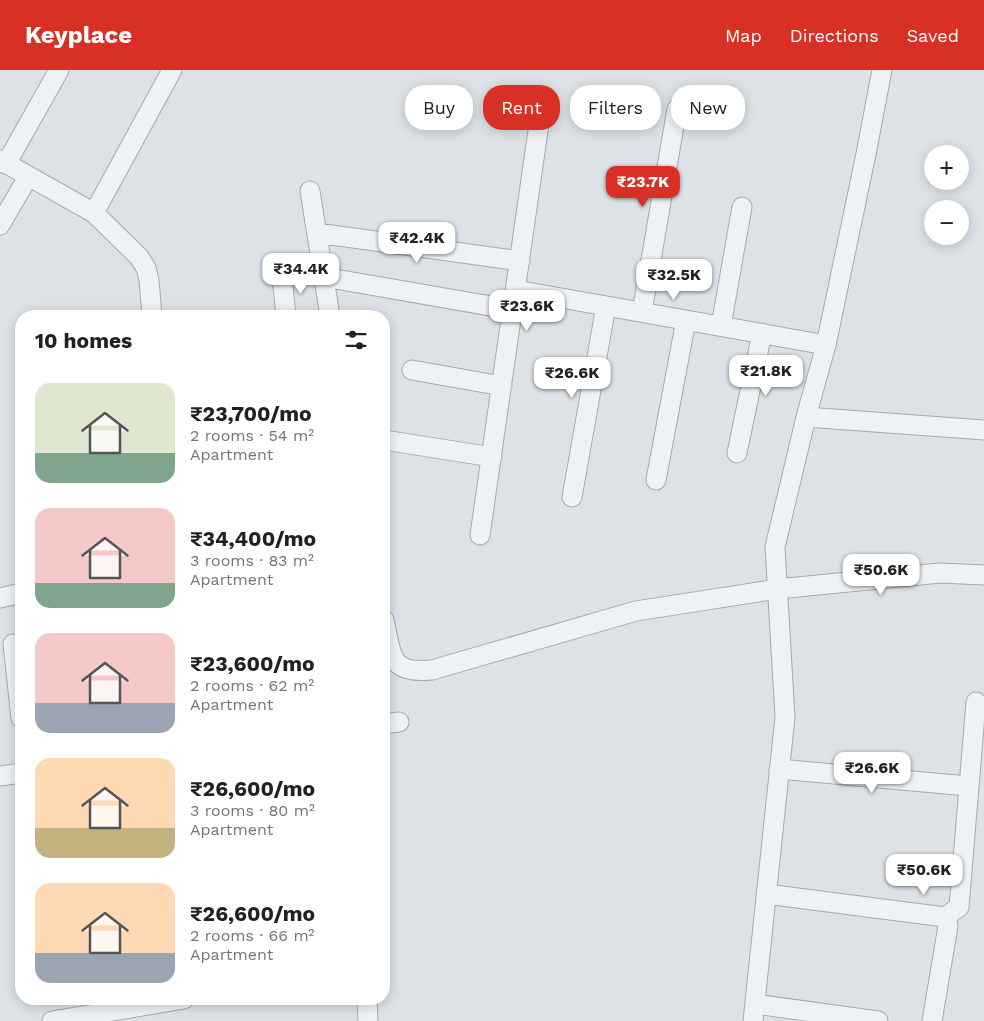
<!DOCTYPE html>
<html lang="en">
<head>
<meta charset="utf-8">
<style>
  :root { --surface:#fff; --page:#f2f2f2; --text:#202124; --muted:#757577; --accent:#d93025 }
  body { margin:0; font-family:"Work Sans",sans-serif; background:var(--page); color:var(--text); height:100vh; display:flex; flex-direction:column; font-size:19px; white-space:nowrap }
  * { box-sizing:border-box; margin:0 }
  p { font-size:16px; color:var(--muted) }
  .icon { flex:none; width:28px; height:28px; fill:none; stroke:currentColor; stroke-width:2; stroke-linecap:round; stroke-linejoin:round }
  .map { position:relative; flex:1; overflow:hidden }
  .details { position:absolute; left:15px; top:240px; width:375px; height:695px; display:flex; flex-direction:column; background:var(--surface); border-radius:20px; box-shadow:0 2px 12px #0003 }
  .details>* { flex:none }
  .guide { position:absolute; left:405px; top:15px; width:475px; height:45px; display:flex; gap:10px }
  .fabs { position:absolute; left:924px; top:75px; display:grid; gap:10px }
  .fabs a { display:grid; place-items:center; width:45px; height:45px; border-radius:50%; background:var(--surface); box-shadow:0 2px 12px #0003; font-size:25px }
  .price { position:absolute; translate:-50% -42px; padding:0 11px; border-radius:10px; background:#fff; color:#222; font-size:16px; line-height:32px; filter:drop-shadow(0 1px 2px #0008) }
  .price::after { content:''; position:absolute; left:50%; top:30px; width:15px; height:11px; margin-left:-8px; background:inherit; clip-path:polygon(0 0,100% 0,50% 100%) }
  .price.on { background:var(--accent); color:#fff }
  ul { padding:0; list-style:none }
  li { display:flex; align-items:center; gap:15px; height:125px; padding:0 20px }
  li span { display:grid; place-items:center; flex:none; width:140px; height:100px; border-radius:15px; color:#555 }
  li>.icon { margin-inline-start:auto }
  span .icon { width:60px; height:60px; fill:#fffc; stroke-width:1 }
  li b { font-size:21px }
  h2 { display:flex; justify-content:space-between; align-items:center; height:60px; padding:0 20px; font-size:21px }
  .chip { padding:0 18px; border-radius:20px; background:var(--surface); box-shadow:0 2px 12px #0003; font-size:18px; line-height:45px }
  .chip.on { background:var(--accent); color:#fff }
  header { display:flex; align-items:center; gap:30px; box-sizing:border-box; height:70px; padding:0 25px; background:var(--accent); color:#fff }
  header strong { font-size:24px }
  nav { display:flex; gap:28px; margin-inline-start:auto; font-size:18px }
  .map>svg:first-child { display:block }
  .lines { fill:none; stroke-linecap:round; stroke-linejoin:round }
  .minor-casing { stroke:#a2aab1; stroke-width:21 }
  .minor { stroke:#eff2f5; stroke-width:19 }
</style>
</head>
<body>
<header>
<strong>Keyplace</strong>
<nav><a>Map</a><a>Directions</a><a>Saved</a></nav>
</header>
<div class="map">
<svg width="984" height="951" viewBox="0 0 984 951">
  <rect width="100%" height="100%" fill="#dde2e7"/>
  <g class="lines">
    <g class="minor-casing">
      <path id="minor" d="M0 90 94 143 139 187 146 198 149 210 152 246
        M6 94 59 0
        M310 121 330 246
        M94 143 172 0
        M0 155 28 107
        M317 163 520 191
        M282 207 286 246
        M324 207 513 240
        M516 220 826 275
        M642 242 677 39
        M721 256 742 137
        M412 300 502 316
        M806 347 984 360
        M384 370 492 387
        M737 383 762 263
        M656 410 686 250
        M572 427 606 236
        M480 465 539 54
        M0 528 21 523
        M384 550C392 585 388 604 432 600L636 541 777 519 940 503 984 505
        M13 574 21 648
        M384 654 399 652
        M779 699 968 716
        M0 706 21 703
        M766 824 945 847 948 856 932 951
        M945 847 959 837 976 632
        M367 929 368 951
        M755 934 878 951
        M52 951 184 929
        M753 951 785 647 775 477 806 347 826 275 866 84 882 0"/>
    </g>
    <use href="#minor" class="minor"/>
  </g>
</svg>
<div class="fabs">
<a>+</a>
<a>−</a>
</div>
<b class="price on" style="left:643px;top:138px">₹23.7K</b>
<b class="price" style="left:417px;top:194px">₹42.4K</b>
<b class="price" style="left:301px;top:225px">₹34.4K</b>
<b class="price" style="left:674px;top:231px">₹32.5K</b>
<b class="price" style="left:527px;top:262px">₹23.6K</b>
<b class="price" style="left:766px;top:327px">₹21.8K</b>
<b class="price" style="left:572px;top:329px">₹26.6K</b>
<b class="price" style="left:881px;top:526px">₹50.6K</b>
<b class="price" style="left:872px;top:724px">₹26.6K</b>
<b class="price" style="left:924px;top:826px">₹50.6K</b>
<div class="guide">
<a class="chip">Buy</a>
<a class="chip on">Rent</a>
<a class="chip">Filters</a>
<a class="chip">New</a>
</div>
<section class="details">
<h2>10 homes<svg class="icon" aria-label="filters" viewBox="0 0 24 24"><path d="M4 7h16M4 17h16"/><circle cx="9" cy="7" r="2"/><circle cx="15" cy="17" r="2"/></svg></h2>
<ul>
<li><span style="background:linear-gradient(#dfe7d0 70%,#7fa58c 0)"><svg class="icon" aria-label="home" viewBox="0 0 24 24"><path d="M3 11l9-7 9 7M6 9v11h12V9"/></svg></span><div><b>₹23,700/mo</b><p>2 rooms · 54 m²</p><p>Apartment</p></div></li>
<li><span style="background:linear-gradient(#f6c9c9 75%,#7fa58c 0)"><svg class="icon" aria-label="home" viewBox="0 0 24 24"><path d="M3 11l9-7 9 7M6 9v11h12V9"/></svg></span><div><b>₹34,400/mo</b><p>3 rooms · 83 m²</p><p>Apartment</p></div></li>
<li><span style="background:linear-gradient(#f6c9c9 70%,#9aa5b1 0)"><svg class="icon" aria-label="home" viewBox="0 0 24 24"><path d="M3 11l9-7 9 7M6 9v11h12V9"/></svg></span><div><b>₹23,600/mo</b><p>2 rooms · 62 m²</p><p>Apartment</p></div></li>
<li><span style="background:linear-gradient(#ffd9b3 70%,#c2b280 0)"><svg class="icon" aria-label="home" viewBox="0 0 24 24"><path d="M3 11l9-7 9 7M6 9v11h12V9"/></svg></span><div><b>₹26,600/mo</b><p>3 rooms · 80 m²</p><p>Apartment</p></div></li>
<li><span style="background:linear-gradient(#ffd9b3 70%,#9aa5b1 0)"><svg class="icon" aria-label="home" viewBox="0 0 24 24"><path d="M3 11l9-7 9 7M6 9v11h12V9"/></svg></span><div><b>₹26,600/mo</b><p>2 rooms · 66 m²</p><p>Apartment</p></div></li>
</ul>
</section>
</div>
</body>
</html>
